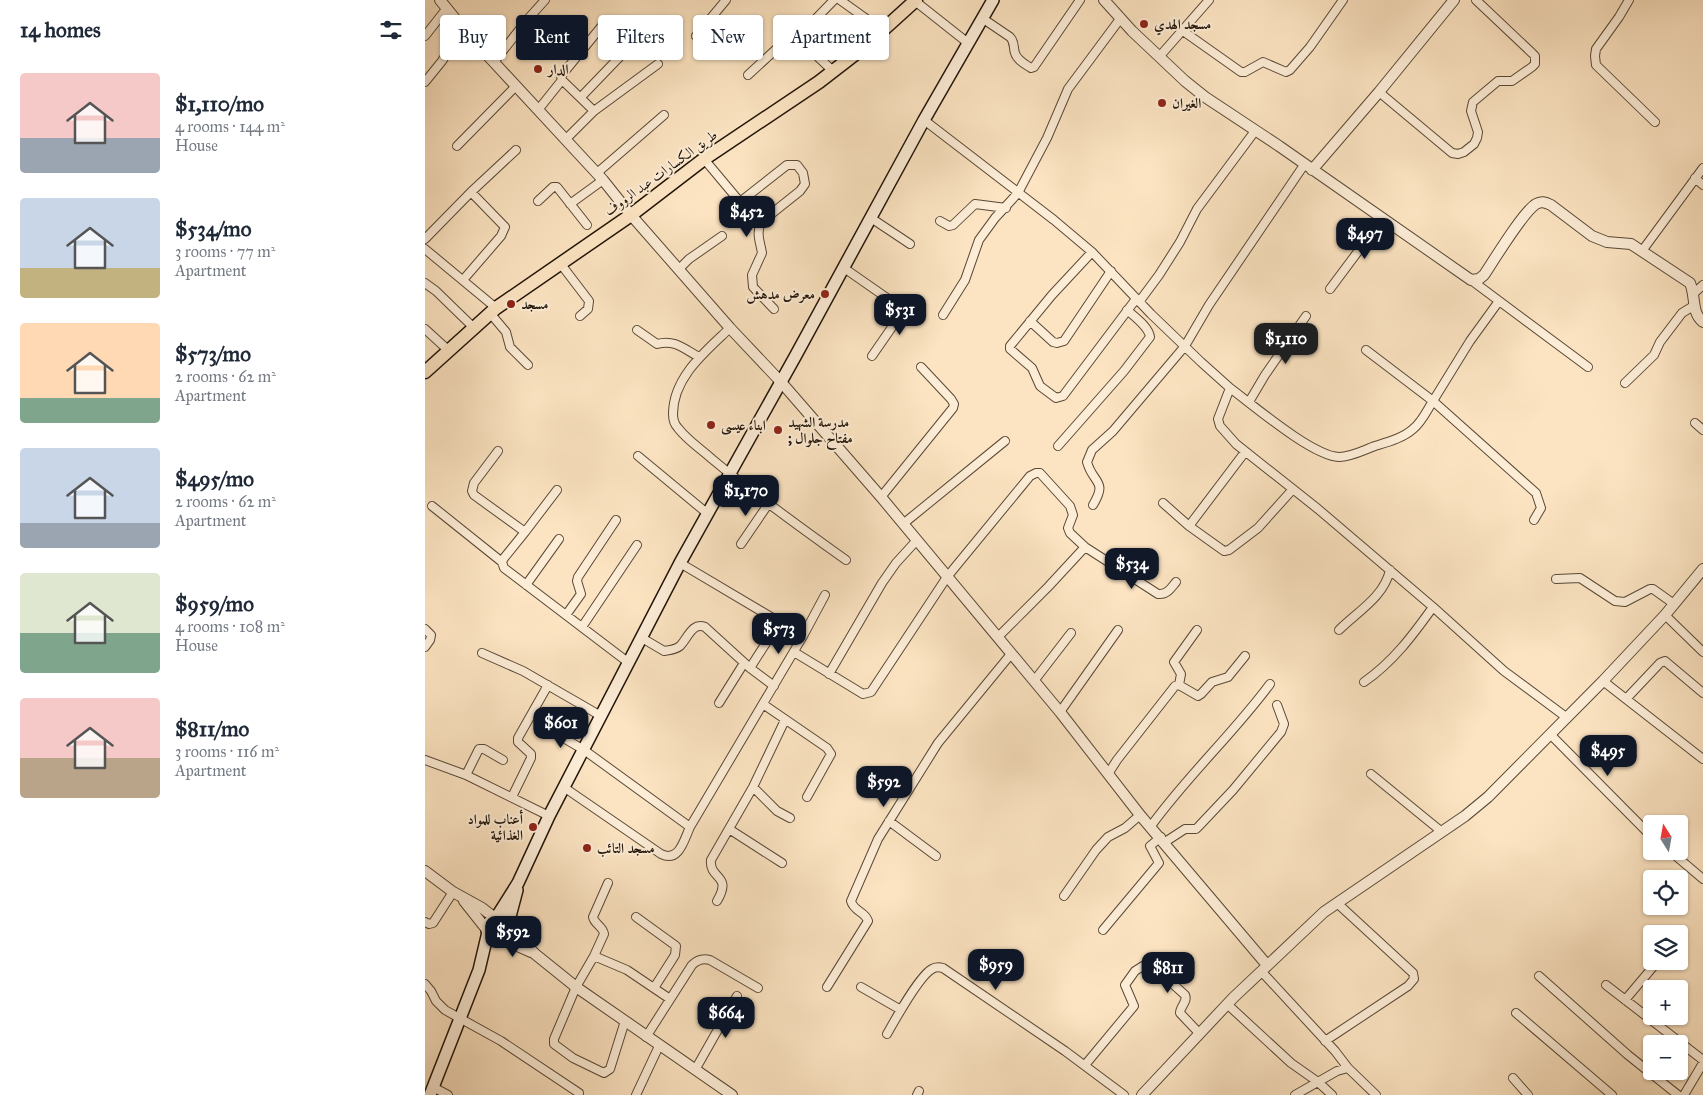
<!DOCTYPE html>
<html lang="en">
<head>
<meta charset="utf-8">
<style>
  :root { --surface:#fff; --page:#f2f2f3; --text:#1f2937; --muted:#747a83; --accent:#111827 }
  body { margin:0; font-family:"IM FELL Great Primer",Amiri,serif; background:var(--page); color:var(--text); height:100vh; display:flex; flex-direction:column; font-size:19px; white-space:nowrap }
  * { box-sizing:border-box; margin:0 }
  p { font-size:16px; color:var(--muted) }
  .icon { flex:none; width:28px; height:28px; fill:none; stroke:currentColor; stroke-width:2; stroke-linecap:round; stroke-linejoin:round }
  .map { position:relative; flex:1; overflow:hidden }
  .panel { display:flex; flex-direction:column; background:var(--surface); width:425px }
  .panel>* { flex:none }
  .banner { position:absolute; left:15px; top:15px; width:475px; height:45px; display:flex; gap:10px }
  .needle { width:32px; rotate:349deg }
  .tools { position:absolute; left:1218px; top:815px; display:grid; gap:10px }
  .tools a { display:grid; place-items:center; width:45px; height:45px; border-radius:5px; background:var(--surface); box-shadow:0 1px 4px #0004; font-size:25px }
  .price { position:absolute; translate:-50% -42px; padding:0 11px; border-radius:10px; background:var(--accent); color:#fff; font-size:16px; line-height:32px; filter:drop-shadow(0 1px 2px #0008) }
  .price::after { content:''; position:absolute; left:50%; top:30px; width:15px; height:11px; margin-left:-8px; background:inherit; clip-path:polygon(0 0,100% 0,50% 100%) }
  .price.active { background:#222; color:#fff }
  ul { padding:0; list-style:none }
  li { display:flex; align-items:center; gap:15px; height:125px; padding:0 20px }
  li span { display:grid; place-items:center; flex:none; width:140px; height:100px; border-radius:5px; color:#555 }
  li>.icon { margin-inline-start:auto }
  span .icon { width:60px; height:60px; fill:#fffc; stroke-width:1 }
  li b { font-size:21px }
  h2 { display:flex; justify-content:space-between; align-items:center; height:60px; padding:0 20px; font-size:21px }
  .pill { padding:0 18px; border-radius:5px; background:var(--surface); box-shadow:0 1px 4px #0004; font-size:18px; line-height:45px }
  .pill.active { background:var(--accent); color:#fff }
  main { display:flex; flex:1; min-height:0 }
  .map>svg:first-child { display:block }
  .lines { fill:none; stroke-linecap:round; stroke-linejoin:round }
  .minor-casing { stroke:#584836; stroke-width:10 }
  .tertiary-casing { stroke:#584836; stroke-width:12 }
  .secondary-casing { stroke:#211408; stroke-width:14 }
  .primary-casing { stroke:#211408; stroke-width:15 }
  .minor { stroke:#fdedd7; stroke-width:8 }
  .tertiary { stroke:#fdedd7; stroke-width:10 }
  .secondary { stroke:#fdedd7; stroke-width:11 }
  .primary { stroke:#fce4c2; stroke-width:12 }
  .poi-dot { fill:#8f2418; stroke:#fdedd7; stroke-width:2 }
  .labels { text-anchor:middle; dominant-baseline:central; stroke-width:4; stroke-linejoin:round; paint-order:stroke }
  .poi-label { font-size:14px; font-weight:bold; fill:#211408; stroke:#fdedd7; text-anchor:start }
  .street-label { font-size:14px; fill:#211408; stroke:#fdedd7 }
</style>
</head>
<body>
<main>
<section class="panel">
<h2>14 homes<svg class="icon" aria-label="filters" viewBox="0 0 24 24"><path d="M4 7h16M4 17h16"/><circle cx="9" cy="7" r="2"/><circle cx="15" cy="17" r="2"/></svg></h2>
<ul>
<li><span style="background:linear-gradient(#f6c9c9 65%,#9aa5b1 0)"><svg class="icon" aria-label="home" viewBox="0 0 24 24"><path d="M3 11l9-7 9 7M6 9v11h12V9"/></svg></span><div><b>$1,110/mo</b><p>4 rooms · 144 m²</p><p>House</p></div></li>
<li><span style="background:linear-gradient(#c9d6e8 70%,#c2b280 0)"><svg class="icon" aria-label="home" viewBox="0 0 24 24"><path d="M3 11l9-7 9 7M6 9v11h12V9"/></svg></span><div><b>$534/mo</b><p>3 rooms · 77 m²</p><p>Apartment</p></div></li>
<li><span style="background:linear-gradient(#ffd9b3 75%,#7fa58c 0)"><svg class="icon" aria-label="home" viewBox="0 0 24 24"><path d="M3 11l9-7 9 7M6 9v11h12V9"/></svg></span><div><b>$573/mo</b><p>2 rooms · 62 m²</p><p>Apartment</p></div></li>
<li><span style="background:linear-gradient(#c9d6e8 75%,#9aa5b1 0)"><svg class="icon" aria-label="home" viewBox="0 0 24 24"><path d="M3 11l9-7 9 7M6 9v11h12V9"/></svg></span><div><b>$495/mo</b><p>2 rooms · 62 m²</p><p>Apartment</p></div></li>
<li><span style="background:linear-gradient(#dfe7d0 60%,#7fa58c 0)"><svg class="icon" aria-label="home" viewBox="0 0 24 24"><path d="M3 11l9-7 9 7M6 9v11h12V9"/></svg></span><div><b>$959/mo</b><p>4 rooms · 108 m²</p><p>House</p></div></li>
<li><span style="background:linear-gradient(#f6c9c9 60%,#b9a48a 0)"><svg class="icon" aria-label="home" viewBox="0 0 24 24"><path d="M3 11l9-7 9 7M6 9v11h12V9"/></svg></span><div><b>$811/mo</b><p>3 rooms · 116 m²</p><p>Apartment</p></div></li>
</ul>
</section>
<div class="map">
<svg width="1278" height="1095" viewBox="0 0 1278 1095">
  <rect width="100%" height="100%" fill="#fce4c2"/>
  <filter id="stains"><feTurbulence type="fractalNoise" baseFrequency=".004" numOctaves="4"/><feColorMatrix values="0 0 0 0 .2 0 0 0 0 .09 0 0 0 0 .02 0 0 0 .5 -.17"/></filter>
  <radialGradient id="worn" r=".72"><stop offset=".6" stop-color="#630" stop-opacity="0"/><stop offset="1" stop-color="#630" stop-opacity=".3"/></radialGradient>
  <g class="lines">
    <g class="minor-casing">
      <path id="minor" d="M415 0 457 30
        M1204 0 1194 17 1171 49 1170 56 1171 65 1230 122
        M490 1 543 43
        M557 18 585 37C590 42 588 47 590 53 592 60 600 64 606 68L609 67 655 0
        M758 31 816 72H820L838 62 861 72 865 70 885 47 918 0
        M0 36 22 8
        M271 36 301 0
        M371 39 409 0
        M734 57 784 0
        M69 62 102 20 120 0
        M323 75 361 40 366 37 376 41 408 71
        M0 82 17 61 38 28
        M954 92 1027 153 1033 154 1039 152 1049 144 1052 138 1053 132 1046 111 1048 102 1073 81H1087L1107 67 1110 64V56L1107 53 1051 0
        M156 97 208 43
        M113 110 137 80
        M169 111 137 80 136 76 176 27
        M499 120 629 220 667 252 726 314 776 362 805 388 793 419 795 426 811 444 893 509 1008 607 1079 671 1141 717
        M141 139 169 111 233 64
        M32 146 91 86
        M279 159 315 202 336 222C331 234 335 241 337 253L327 275 328 287 349 309
        M172 173 239 115
        M1270 178 1278 185
        M113 201 128 187H132L162 225
        M315 202 362 165H372L378 173 380 184 375 191 336 222
        M145 204 178 180
        M446 218 485 244
        M515 221 524 226 528 225 550 204 581 208
        M0 239 46 192 91 150
        M0 249 71 308
        M1217 251 1278 168
        M667 252 627 295 585 346V349L607 368 615 386 631 398 638 396 711 299
        M135 263 164 301 163 309 155 316
        M419 268 472 305 476 313 474 317 447 356
        M254 269 264 259 297 236
        M38 280 76 236 80 227 46 192
        M1046 280 1163 367
        M0 283 11 291 48 327
        M905 289 958 218
        M1268 294 1278 285
        M1074 301 1045 341 1008 401 1111 493 1116 508 1109 520
        M714 302 734 275 755 242 772 209 830 131
        M65 313 81 332 85 347 103 365
        M518 315 540 280 554 240 570 218 593 193 622 138 643 89 695 19
        M605 321 628 342 632 343 639 341 686 271
        M305 328C281 351 248 377 248 414 248 419 250 425 253 428 262 440 276 449 287 459 330 495 376 528 421 560
        M0 329 23 350
        M212 330 232 344C250 339 259 349 274 357
        M1200 383 1229 355 1235 342 1257 313 1270 305
        M805 388C828 405 887 456 914 457 926 457 939 450 950 446 963 442 978 438 988 429 997 422 1002 410 1008 401L941 350
        M824 402 840 375 881 316
        M1270 423 1278 430
        M633 446 699 371 725 337C724 327 710 317 702 310
        M73 451 49 483 47 491 49 495 100 532 79 558 77 562 79 568 204 663
        M213 456 283 514
        M456 497 528 408 529 404 526 399 496 367
        M738 503 764 526 799 551 804 550 833 528 868 489
        M668 505C683 480 668 484 662 462L667 450 688 431 760 346 784 305 879 165
        M7 506 77 562
        M478 524 580 441
        M764 526 820 452
        M100 532 132 490
        M316 544 344 503
        M255 563 378 636 400 595
        M1131 579 1155 578 1190 601 1200 602 1225 589H1228L1249 604
        M101 585 134 539
        M141 615 156 594 152 581 153 577 191 520
        M1240 615 1278 652
        M157 627 212 545
        M0 629 6 635 5 640 0 647
        M914 630C932 612 959 597 965 570
        M573 637 623 587 660 547
        M217 638 239 651C245 650 250 650 255 646 263 638 267 622 280 627L325 668 349 686
        M369 652 438 694 446 692 522 577 605 476 611 473H615L645 506 648 515 643 528 645 533 660 547 733 594C742 595 746 588 751 582
        M57 653 98 671 176 716
        M325 668 355 621
        M404 674 457 583 471 563 492 540
        M609 681 646 633
        M1178 681 1278 759
        M939 682C968 662 988 635 1008 607
        M754 685 756 674 749 662 772 630
        M1201 699 1235 663 1240 661 1278 693
        M294 703 319 663
        M338 704 402 748 406 754 382 797
        M635 712 693 630
        M125 730 159 750 265 827
        M1125 734 1226 836
        M0 760 41 775 124 816
        M683 774 692 760 750 686 754 685 773 696 776 694 787 682 803 677 820 656
        M946 774 1017 832
        M41 775 54 749H59L78 760
        M328 787 352 811 365 818
        M140 788 236 854C254 863 259 840 265 827L378 636
        M87 797 106 758V754L93 742V738L123 685
        M464 821 511 856
        M726 826C762 776 808 734 845 684
        M304 829 357 863
        M740 842 760 829H771L774 826 808 790 856 732 859 724 852 705
        M1245 851 1278 879
        M183 883 168 917C169 924 178 926 179 934L169 956 151 987 129 1039V1044L148 1058 179 1073 185 1069 200 1021
        M639 896 671 850 683 837 700 828 715 815
        M292 901C308 874 284 880 286 860L328 787 360 720
        M211 917 251 946 250 955 229 988
        M0 922 4 924 8 923 28 892
        M678 930 734 863 725 846 736 837
        M169 956 202 970 245 999
        M836 971 910 1051 923 1068
        M1114 976 1203 1055 1253 1095
        M0 984 6 991 11 1001 20 1010 76 1041 154 1093
        M1181 985 1278 1060
        M402 987 443 921C440 911 429 912 426 901L453 839 513 743 586 654
        M436 987 476 1010
        M1200 1000 1233 961
        M802 1004 866 1063 893 1082 907 1095
        M1091 1013 1187 1095
        M462 1034C470 1020 494 976 507 969 510 967 514 967 518 968L640 1051 699 1095
        M221 1037 267 965C272 960 278 958 285 960L333 988
        M900 1041 983 986 989 979 988 973 912 903
        M660 1065 709 1006 700 985 710 971 721 964 728 966 760 995C763 1002 755 1006 755 1013L774 1033
        M270 1070 312 996
        M1088 1078 1103 1095
        M8 1087 23 1095
        M211 1095 234 1046
        M492 1095 494 1091
        M870 1095 912 1071 923 1068 951 1095
        M1259 1095 1278 1063"/>
    </g>
    <g class="tertiary-casing">
      <path id="tertiary" d="M15 0 40 31 178 180 206 215 305 328 356 382 456 497 635 712 715 815 842 965
        M679 0 707 31 760 81 780 97 854 146 1046 280 1054 279 1059 275C1069 260 1098 212 1111 204 1116 201 1120 202 1126 205L1167 236 1182 242 1206 244 1265 283C1271 297 1266 312 1278 322
        M887 170 954 92 1029 0
        M0 871 28 892 57 908 70 918
        M39 901 62 930
        M84 927 110 954 151 987 307 1095
        M77 939 106 952
        M717 1095 808 998 899 912 1040 816 1063 797 1178 681 1240 615 1278 569"/>
    </g>
    <g class="secondary-casing">
      <path id="secondary" d="M71 918 93 883 124 816 255 563 371 355 499 120 568 0
        M62 929a11 11 0 1 1 22 0a11 11 0 1 1-22 0Z
        M83 924 92 890
        M5 1095 54 970 63 932"/>
    </g>
    <g class="primary-casing">
      <path id="primary" d="M0 372 71 308 206 215 279 159 394 82 438 48 491 0"/>
    </g>
    <use href="#minor" class="minor"/>
    <use href="#tertiary" class="tertiary"/>
    <use href="#secondary" class="secondary"/>
    <use href="#primary" class="primary"/>
  </g>
  <g class="poi-dot">
    <circle cx="719" cy="24" r="5"/>
    <circle cx="113" cy="69" r="5"/>
    <circle cx="737" cy="103" r="5"/>
    <circle cx="400" cy="294" r="5"/>
    <circle cx="86" cy="304" r="5"/>
    <circle cx="286" cy="425" r="5"/>
    <circle cx="353" cy="430" r="5"/>
    <circle cx="108" cy="827" r="5"/>
    <circle cx="162" cy="848" r="5"/>
  </g>
  <g class="labels">
    <g class="poi-label">
      <text x="729" y="24">مسجد الهدي</text>
      <text x="123" y="69">الدار</text>
      <text x="747" y="103">الغيران</text>
      <text x="390" y="294" text-anchor="end">معرض مدهش</text>
      <text x="96" y="304">مسجد</text>
      <text x="363" y="422">مدرسة الشهيد<tspan x="363" dy="16">; مفتاح جلوال</tspan></text>
      <text x="296" y="425">ابناء عيسى</text>
      <text x="98" y="819" text-anchor="end">أعناب للمواد<tspan x="98" dy="16">الغذائية</tspan></text>
      <text x="172" y="848">مسجد التائب</text>
    </g>
    <g class="street-label">
      <text transform="translate(236 173) rotate(-36)">طريق الكسارات عبد الرووف</text>
    </g>
  </g>
  <rect width="100%" height="100%" filter="url(#stains)"/>
  <rect width="100%" height="100%" fill="url(#worn)"/>
</svg>
<div class="tools">
<a><svg class="needle" viewBox="-14 -14 28 28"><path d="M0-13l5 13h-10z" fill="#e53935"/><path d="M0 13l5-13h-10z" fill="#747a83"/></svg></a>
<a><svg class="icon" aria-label="locate" viewBox="0 0 24 24"><circle cx="12" cy="12" r="6"/><path d="M12 2v4M12 18v4M2 12h4M18 12h4"/></svg></a>
<a><svg class="icon" aria-label="layers" viewBox="0 0 24 24"><path d="M12 4l9 5-9 5-9-5zM3 14l9 5 9-5"/></svg></a>
<a>+</a>
<a>−</a>
</div>
<b class="price" style="left:322px;top:238px">$452</b>
<b class="price" style="left:940px;top:260px">$497</b>
<b class="price" style="left:475px;top:336px">$531</b>
<b class="price active" style="left:861px;top:365px">$1,110</b>
<b class="price" style="left:321px;top:517px">$1,170</b>
<b class="price" style="left:707px;top:590px">$534</b>
<b class="price" style="left:354px;top:655px">$573</b>
<b class="price" style="left:136px;top:749px">$601</b>
<b class="price" style="left:1183px;top:777px">$495</b>
<b class="price" style="left:459px;top:808px">$592</b>
<b class="price" style="left:88px;top:958px">$592</b>
<b class="price" style="left:571px;top:991px">$959</b>
<b class="price" style="left:743px;top:994px">$811</b>
<b class="price" style="left:301px;top:1039px">$664</b>
<div class="banner">
<a class="pill">Buy</a>
<a class="pill active">Rent</a>
<a class="pill">Filters</a>
<a class="pill">New</a>
<a class="pill">Apartment</a>
</div>
</div>
</main>
</body>
</html>
